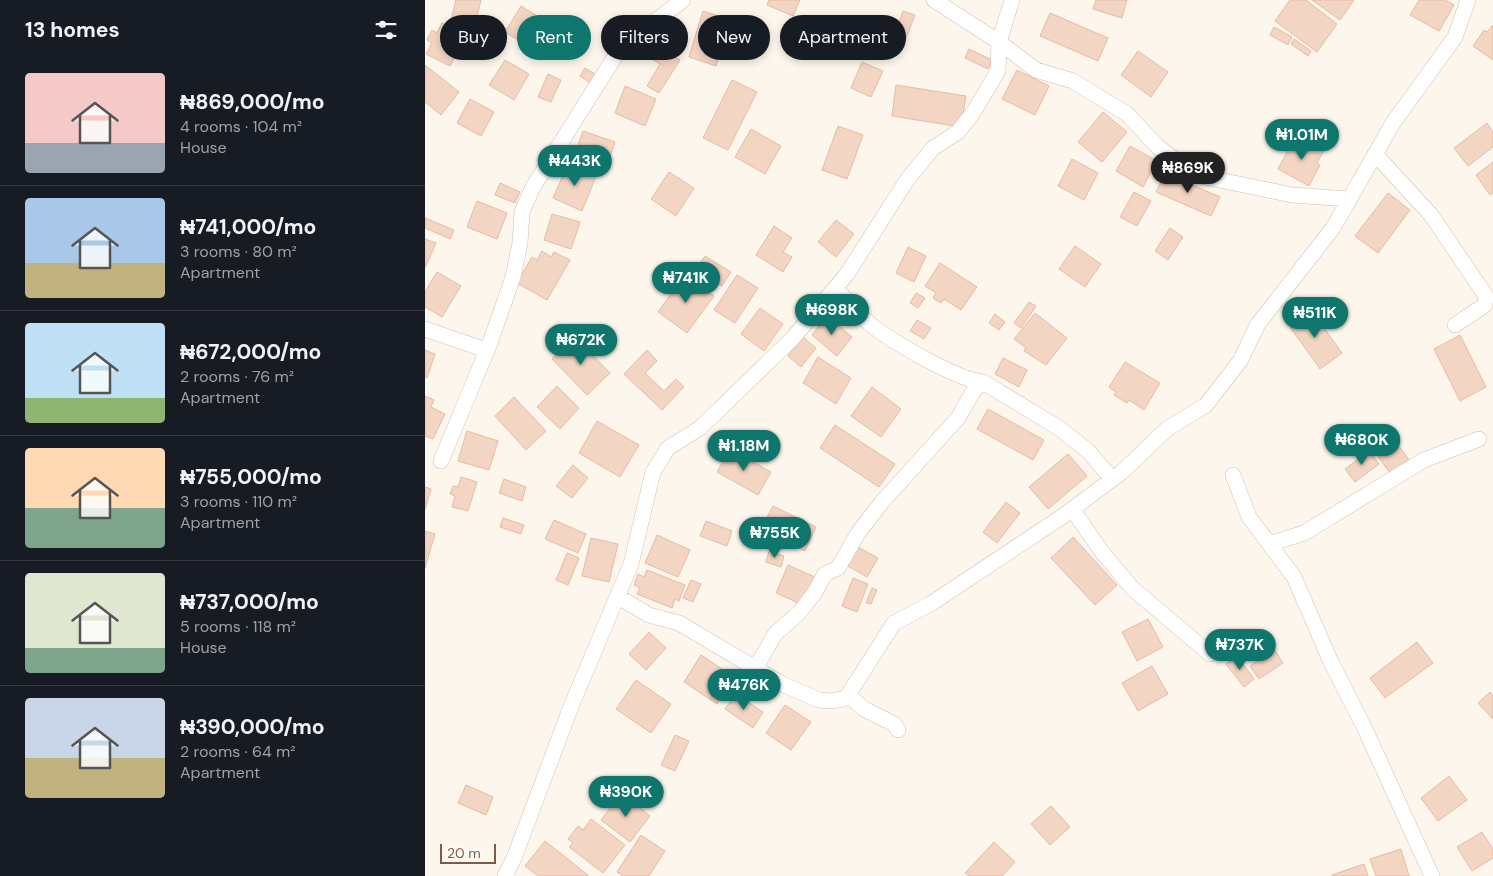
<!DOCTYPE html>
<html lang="en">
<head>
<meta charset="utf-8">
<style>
  :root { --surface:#171b24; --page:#242831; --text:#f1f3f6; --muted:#9ea1a6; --line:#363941; --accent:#0f766e }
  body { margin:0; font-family:"DM Sans",sans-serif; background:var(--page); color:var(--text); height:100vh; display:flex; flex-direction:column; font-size:19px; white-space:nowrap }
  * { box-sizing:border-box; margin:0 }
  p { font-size:16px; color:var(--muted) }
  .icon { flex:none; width:28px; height:28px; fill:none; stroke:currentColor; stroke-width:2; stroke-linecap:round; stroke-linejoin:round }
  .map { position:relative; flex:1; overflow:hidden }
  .side { display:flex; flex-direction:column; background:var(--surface); width:425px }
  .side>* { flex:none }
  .top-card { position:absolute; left:15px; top:15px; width:475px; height:45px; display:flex; gap:10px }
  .scale { position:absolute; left:15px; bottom:12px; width:56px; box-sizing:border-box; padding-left:5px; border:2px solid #7a5c4d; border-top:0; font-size:14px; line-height:18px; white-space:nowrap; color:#7a5c4d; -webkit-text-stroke:4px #fffaf3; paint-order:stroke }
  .price { position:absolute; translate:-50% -42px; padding:0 11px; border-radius:18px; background:var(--accent); color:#fff; font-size:16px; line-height:32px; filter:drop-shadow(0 1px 2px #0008) }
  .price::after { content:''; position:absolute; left:50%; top:30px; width:15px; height:11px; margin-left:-8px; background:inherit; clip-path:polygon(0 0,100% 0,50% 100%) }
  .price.selected { background:#222; color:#fff }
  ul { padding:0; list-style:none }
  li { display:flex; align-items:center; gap:15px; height:125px; padding:0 25px }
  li+li { border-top:1px solid var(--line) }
  li span { display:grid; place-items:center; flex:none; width:140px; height:100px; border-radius:5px; color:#555 }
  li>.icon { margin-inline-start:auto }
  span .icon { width:60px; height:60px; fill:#fffc; stroke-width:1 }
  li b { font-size:21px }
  h2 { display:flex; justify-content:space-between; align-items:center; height:60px; padding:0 25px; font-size:21px }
  .tag { padding:0 18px; border-radius:22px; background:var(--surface); box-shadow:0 2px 8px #0003; font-size:18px; line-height:45px }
  .tag.selected { background:var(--accent); color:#fff }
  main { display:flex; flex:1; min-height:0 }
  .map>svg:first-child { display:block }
  .building { fill:#f3d5c3; stroke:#e6bba3 }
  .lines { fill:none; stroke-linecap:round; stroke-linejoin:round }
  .minor-casing { stroke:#d1beb0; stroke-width:16 }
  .minor { stroke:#fff; stroke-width:15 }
</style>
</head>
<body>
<main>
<section class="side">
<h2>13 homes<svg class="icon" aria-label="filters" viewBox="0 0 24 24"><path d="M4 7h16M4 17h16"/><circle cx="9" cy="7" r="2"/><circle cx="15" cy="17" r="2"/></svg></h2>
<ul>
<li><span style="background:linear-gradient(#f6c9c9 70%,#9aa5b1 0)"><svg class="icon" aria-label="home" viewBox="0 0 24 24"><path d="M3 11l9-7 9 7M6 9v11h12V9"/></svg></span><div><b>₦869,000/mo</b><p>4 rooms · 104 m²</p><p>House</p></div></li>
<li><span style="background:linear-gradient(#a9c7e8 65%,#c2b280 0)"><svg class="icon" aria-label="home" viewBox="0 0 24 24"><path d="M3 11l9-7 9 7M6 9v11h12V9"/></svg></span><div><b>₦741,000/mo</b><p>3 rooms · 80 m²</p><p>Apartment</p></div></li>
<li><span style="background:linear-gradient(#bfe0f5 75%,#8fb573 0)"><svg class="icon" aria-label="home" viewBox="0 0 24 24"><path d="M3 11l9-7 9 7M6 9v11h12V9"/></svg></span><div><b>₦672,000/mo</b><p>2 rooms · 76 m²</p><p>Apartment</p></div></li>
<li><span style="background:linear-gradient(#ffd9b3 60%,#7fa58c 0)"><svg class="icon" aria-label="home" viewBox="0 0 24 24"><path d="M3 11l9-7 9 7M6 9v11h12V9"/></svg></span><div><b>₦755,000/mo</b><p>3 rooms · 110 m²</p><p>Apartment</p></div></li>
<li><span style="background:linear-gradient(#dfe7d0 75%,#7fa58c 0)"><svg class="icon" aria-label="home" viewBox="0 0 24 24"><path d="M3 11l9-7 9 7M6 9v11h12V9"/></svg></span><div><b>₦737,000/mo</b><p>5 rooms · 118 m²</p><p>House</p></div></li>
<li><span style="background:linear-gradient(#c9d6e8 60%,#c2b280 0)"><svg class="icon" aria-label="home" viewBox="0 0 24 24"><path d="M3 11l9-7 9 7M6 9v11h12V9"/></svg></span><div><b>₦390,000/mo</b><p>2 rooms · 64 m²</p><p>Apartment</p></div></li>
</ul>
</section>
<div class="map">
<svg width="1068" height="876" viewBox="0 0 1068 876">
  <rect width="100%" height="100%" fill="#fdf6ec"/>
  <path class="building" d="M31 0H56L50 25 26 20Z
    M344 0H375L368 16 342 5Z
    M671 0H702L697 18 668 9Z
    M865 0H881L912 24 892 52 850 21Z
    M887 0H929L915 20Z
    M994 0H1020L1029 5 1014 31 985 15Z
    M96 6 120 21 104 47 80 32Z
    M278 11 306 20 291 66 264 57Z
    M478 11 490 15 480 41 469 37Z
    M625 13 683 38 673 61 615 36Z
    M17 23 41 36 25 66 1 54 7 43 2 40 7 30 12 33Z
    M392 24 402 29 396 40 387 35Z
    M1068 25V60L1048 46 1059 30 1062 32Z
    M849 27 867 37 863 45 845 35Z
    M869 39 886 51 883 56 866 44Z
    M232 46 255 60 234 93 222 86 235 64 225 58Z
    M544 49 567 60 563 69 540 58Z
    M713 51 743 72 726 97 696 75Z
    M80 60 104 74 89 100 64 85Z
    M437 62 458 71 446 97 426 88Z
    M0 65 34 92 16 115 0 102Z
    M160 68 173 76 167 84 155 76Z
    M592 70 624 86 610 115 577 99Z
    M123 74 136 80 126 102 113 97Z
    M307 80 332 92 303 150 278 138Z
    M471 85 541 96 536 127 467 116Z
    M200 86 231 99 220 126 190 113Z
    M45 99 69 112 56 136 32 123Z
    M678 112 702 132 677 162 653 142Z
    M1062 123 1068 132V147L1043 166 1029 148Z
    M413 126 438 135 422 179 397 170Z
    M326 129 356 146 340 174 310 157Z
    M158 131 190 142 182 165 150 154Z
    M871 135 899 150 892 163 895 165 884 186 853 169Z
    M705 146 732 161 718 187 691 171Z
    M647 159 673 173 659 200 633 186Z
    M1068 162V193L1065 195 1051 175Z
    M143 164 171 176 157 211 128 198Z
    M244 172 269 188 251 216 226 199Z
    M740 173 795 197 786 216 731 192Z
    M75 183 95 192 90 203 70 195Z
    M709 192 726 201 712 226 695 217Z
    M963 193 985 210 953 253 930 236Z
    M52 201 82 213 72 239 42 227Z
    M127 214 155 222 146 249 119 240Z
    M0 218 29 230 25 239 0 228Z
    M411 220 429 234 411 257 393 242Z
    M349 226 367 238 358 252 367 257 358 272 331 255Z
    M745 228 758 237 743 260 730 251Z
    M0 239 11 243 0 268Z
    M650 246 676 264 660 287 634 269Z
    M483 247 501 256 489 282 471 273Z
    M117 251 126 257 129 252 145 260 122 300 92 283 107 257 112 260Z
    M280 256 306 272 297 286 271 269Z
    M515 263 552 287 536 310 519 299 516 303 508 298 511 293 500 286Z
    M12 272 36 286 17 317 0 307V292Z
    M260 275 289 296 262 333 233 312Z
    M312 275 333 288 310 323 289 310Z
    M491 293 500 298 493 308 485 303Z
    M604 302 611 306 596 328 589 323Z
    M884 307 917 353 895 369 865 327 876 319 873 315Z
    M335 308 358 324 339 351 316 334Z
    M610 313 642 338 621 365 599 351 601 348 589 339Z
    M570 314 580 322 574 330 564 323Z
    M402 316 427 337 412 356 387 335Z
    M492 320 506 328 499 339 485 331Z
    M1035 335 1061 387 1035 401 1009 349Z
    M150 337 185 373 162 395 127 359Z
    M378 337 391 348 376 367 363 356Z
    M0 350 10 354 2 378 0 377Z
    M222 350 232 361 220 373 239 391 251 379 259 387 237 410 199 374Z
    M393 357 426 378 411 404 378 383Z
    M578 358 602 370 594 387 570 374Z
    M700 362 735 383 719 410 704 400 702 403 689 395 691 392 684 387Z
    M132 386 154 408 135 429 112 407Z
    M447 387 476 409 456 437 426 416Z
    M0 396 9 400 6 407 20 414 8 439 0 436Z
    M89 397 121 431 101 450 70 416Z
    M563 409 619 440 608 460 552 429Z
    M172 421 214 445 195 477 154 453Z
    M410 425 470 464 454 487 395 448Z
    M42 431 73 441 64 470 33 461Z
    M966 435 984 460 965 473 947 448Z
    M305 449 346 472 333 495 292 472Z
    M944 451 954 464 930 482 920 469Z
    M643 454 662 476 623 509 604 487Z
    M148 465 163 478 147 498 131 486Z
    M36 477 52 482 43 511 27 507 30 496 25 494 28 486 33 487Z
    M79 479 101 487 97 501 74 493Z
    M0 487 6 489 0 510Z
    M581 502 595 513 572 543 558 532Z
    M348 506 391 527 380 551 336 529Z
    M78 518 99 525 96 534 75 527Z
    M129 520 161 534 153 553 120 539Z
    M281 521 307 531 302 546 275 536Z
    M0 531 10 534 0 568Z
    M232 535 265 550 253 577 220 563Z
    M648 537 692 585 670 605 626 558Z
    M166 538 193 544 184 582 157 576Z
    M431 546 453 558 442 577 421 565Z
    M344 551 359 556 356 567 341 562Z
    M142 553 154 558 143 585 131 580Z
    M363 565 392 578 380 606 351 593Z
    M222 570 260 585 254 601 250 599 247 608 212 594 215 588 209 585 213 574 219 577Z
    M428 578 443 584 432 612 417 606Z
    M266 580 276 584 268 602 258 598Z
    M447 588 452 590 446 604 441 603Z
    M723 619 738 647 712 661 697 632Z
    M224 632 241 648 221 670 204 654Z
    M992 642 1008 663 960 698 945 678Z
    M849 649 858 663 834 679 825 666Z
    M276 655 309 677 292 704 259 682Z
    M812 656 829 679 819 687 801 664Z
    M727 666 743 694 713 711 697 683Z
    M211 680 246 704 226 733 191 709Z
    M1065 692 1068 696V719L1053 703Z
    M311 694 338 712 328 728 300 709Z
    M360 705 386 722 366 750 341 733Z
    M250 735 264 741 250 771 236 765Z
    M1024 776 1042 800 1013 821 996 798Z
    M41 785 68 797 61 815 33 803Z
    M197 793 225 816 205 842 176 820Z
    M626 806 645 827 625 845 606 824Z
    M166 819 200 845 178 873 144 847 148 843 143 839 153 826 158 830Z
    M1057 832 1068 849V858L1047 871 1032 847Z
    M216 835 240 851 224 876H198L192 872Z
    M120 841 164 876H113L100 866Z
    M569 842 590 862 577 876H544L540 873Z
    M976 849 984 876H951L945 859Z
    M939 864 943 876H907V875Z"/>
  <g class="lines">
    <g class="minor-casing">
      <path id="minor" d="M587 0 574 42 611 70 648 81 702 114 733 147 760 167 780 177 867 195 924 199
        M950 154 1006 215 1061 296 1060 305 1030 325
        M410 288C422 300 432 313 445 324 466 341 532 380 558 382L634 428 663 451 687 479
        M0 329 61 350
        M16 461 65 343 88 277 95 243 97 212 108 187 196 47 258 0
        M808 475 824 517 869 577 905 660 940 729 1007 876
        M647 509 677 552 707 588 785 654
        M844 544 879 533 999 460 1054 439
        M192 596 224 615 254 623 357 684 394 700 406 701 418 699 423 695
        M330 669 350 634 375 612 390 592 400 574 413 568 433 533 457 502 533 418 549 390 558 382
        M473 730 469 724 439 709 423 695 469 623 507 603 638 516 697 472 742 429 781 405 815 361 833 324 908 228 968 123 1030 37 1043 0
        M80 876 89 858 147 704 206 564 228 472 243 448 275 428 367 339 422 274 482 180 508 148 533 132 548 113 573 71 574 42 509 0"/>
    </g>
    <use href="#minor" class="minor"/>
  </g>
</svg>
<div class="scale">20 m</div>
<b class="price" style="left:877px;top:161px">₦1.01M</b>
<b class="price" style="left:150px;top:187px">₦443K</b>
<b class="price selected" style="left:763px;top:194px">₦869K</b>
<b class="price" style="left:261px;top:304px">₦741K</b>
<b class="price" style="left:407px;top:336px">₦698K</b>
<b class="price" style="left:890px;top:339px">₦511K</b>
<b class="price" style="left:156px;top:366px">₦672K</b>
<b class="price" style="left:937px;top:466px">₦680K</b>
<b class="price" style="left:319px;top:472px">₦1.18M</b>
<b class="price" style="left:350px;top:559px">₦755K</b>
<b class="price" style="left:815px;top:671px">₦737K</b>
<b class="price" style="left:319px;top:711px">₦476K</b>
<b class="price" style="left:201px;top:818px">₦390K</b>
<div class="top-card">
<a class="tag">Buy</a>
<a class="tag selected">Rent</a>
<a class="tag">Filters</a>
<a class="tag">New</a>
<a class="tag">Apartment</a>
</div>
</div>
</main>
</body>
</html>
